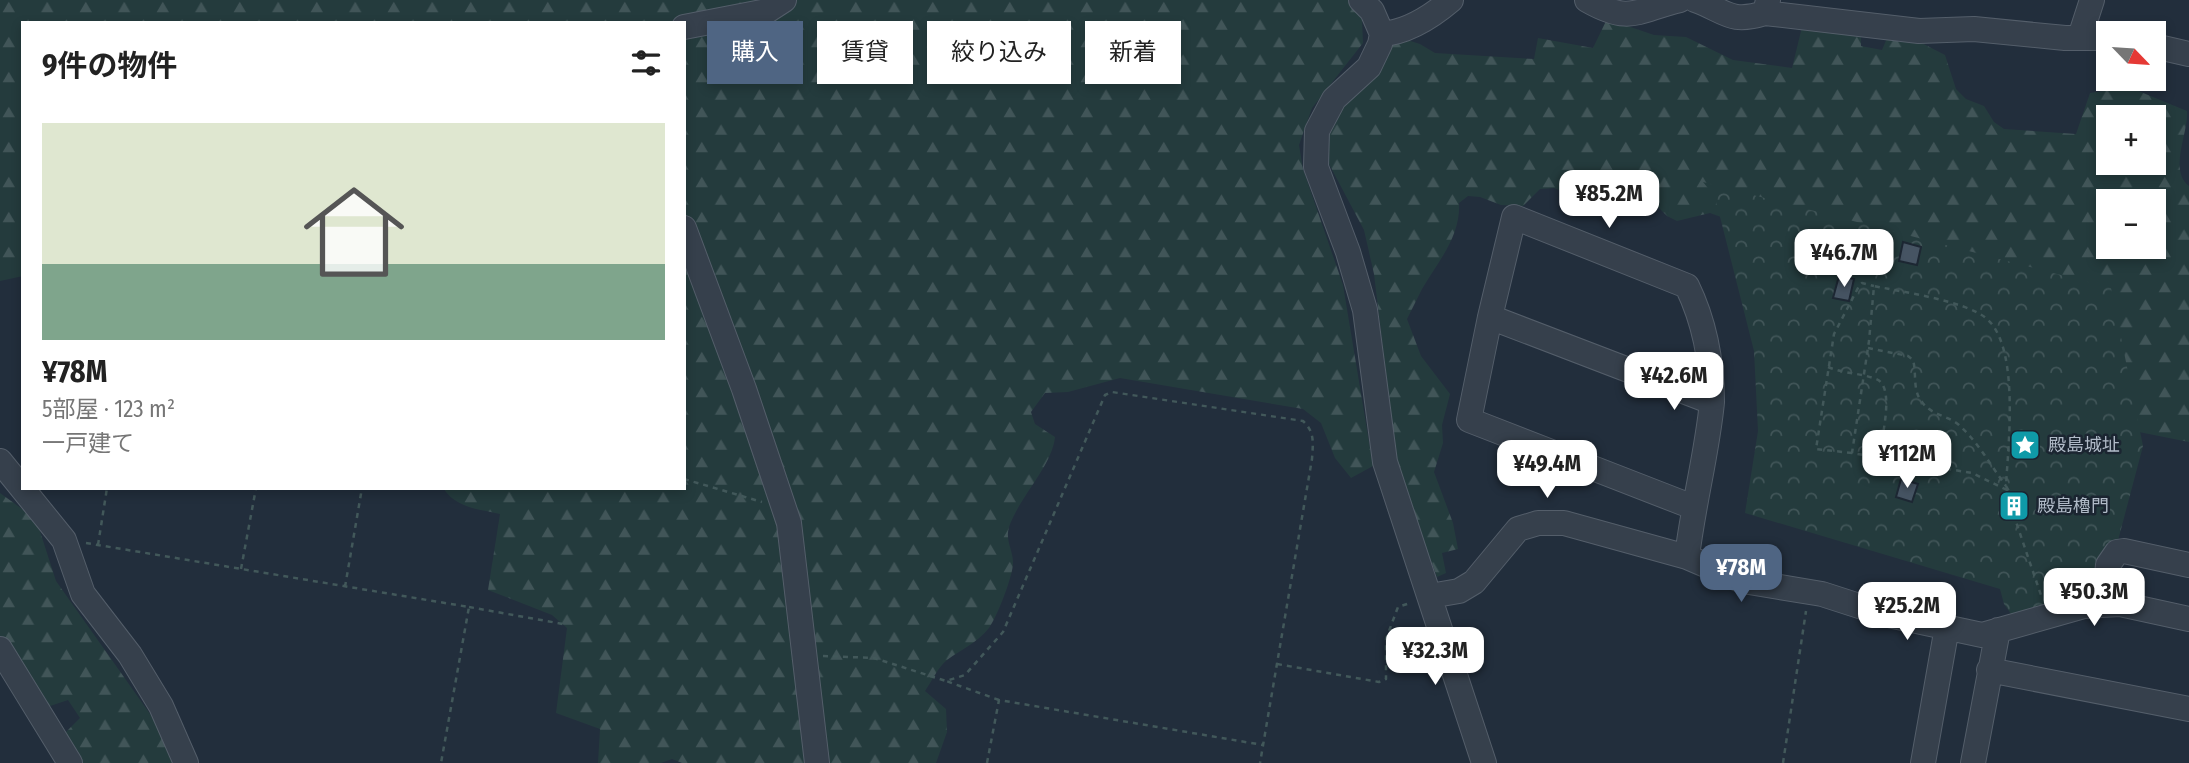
<!DOCTYPE html>
<html lang="ja">
<head>
<meta charset="utf-8">
<style>
  :root { --surface:#fff; --page:#f6f6f6; --text:#222; --muted:#767676; --line:#e0e0e0; --accent:#4f6583 }
  body { margin:0; font-family:"Fira Sans Condensed","Noto Sans JP",sans-serif; background:var(--page); color:var(--text); height:100vh; display:flex; flex-direction:column; font-size:26px; white-space:nowrap }
  * { box-sizing:border-box; margin:0 }
  p { font-size:23px; color:var(--muted) }
  .icon { flex:none; width:38px; height:38px; fill:none; stroke:currentColor; stroke-width:2; stroke-linecap:round; stroke-linejoin:round }
  .map { position:relative; flex:1; overflow:hidden }
  .details { position:absolute; left:21px; top:21px; width:665px; height:469px; display:flex; flex-direction:column; background:var(--surface); border-radius:0px; box-shadow:0 4px 10px #0003 }
  .details>* { flex:none }
  .banner { position:absolute; left:707px; top:21px; width:665px; height:63px; display:flex; gap:14px }
  .needle { width:46px; rotate:115deg }
  .tools { position:absolute; left:2096px; top:21px; display:grid; gap:14px }
  .tools a { display:grid; place-items:center; width:70px; height:70px; border-radius:0px; background:var(--surface); box-shadow:0 4px 10px #0003; font-size:35px }
  .price { position:absolute; translate:-50% -60px; padding:0 16px; border-radius:14px; background:#fff; color:#222; font-size:23px; line-height:46px; filter:drop-shadow(0 2px 4px #0008) }
  .price::after { content:''; position:absolute; left:50%; top:42px; width:21px; height:16px; margin-left:-10px; background:inherit; clip-path:polygon(0 0,100% 0,50% 100%) }
  .price.active { background:var(--accent); color:#fff }
  ul { padding:0; list-style:none }
  li { display:grid; align-content:center; gap:14px; height:371px; padding:0 21px }
  li+li { border-top:2px solid var(--line) }
  li span { display:grid; place-items:center; height:217px; border-radius:0px; color:#555 }
  li>.icon { margin-inline-start:auto }
  span .icon { width:126px; height:126px; fill:#fffc; stroke-width:1 }
  li b { font-size:30px }
  h2 { display:flex; justify-content:space-between; align-items:center; height:84px; padding:0 21px; font-size:30px }
  .chip { padding:0 24px; border-radius:0px; background:var(--surface); box-shadow:0 4px 10px #0003; font-size:24px; line-height:63px }
  .chip.active { background:var(--accent); color:#fff }
  .map>svg:first-child { display:block }
  .forest { fill:url(#forest-firs); fill-rule:evenodd }
  .park { fill:url(#park-crowns) }
  .building { fill:#465463; stroke:#1d2733; stroke-width:2 }
  .lines { fill:none; stroke-linecap:round; stroke-linejoin:round }
  .minor-casing { stroke:#545e6a; stroke-width:26 }
  .path { stroke:#42585a; stroke-width:2.5; stroke-dasharray:5 5; stroke-linecap:butt }
  .minor { stroke:#36404c; stroke-width:24 }
  .labels { text-anchor:middle; dominant-baseline:central; stroke-width:5; stroke-linejoin:round; paint-order:stroke }
  .poi-label { font-size:18px; fill:#b1bbc8; stroke:#1b2531; text-anchor:start }
</style>
</head>
<body>
<div class="map">
<svg width="2189" height="763" viewBox="0 0 2189 763">
  <defs>
    <pattern id="forest-firs" width="22" height="20" patternUnits="userSpaceOnUse" patternTransform="scale(1.75)"><rect width="22" height="20" fill="#243b3d"/><path d="M5 1l3.5 6h-7zM16 11l3.5 6h-7z" fill="#415558"/></pattern>
    <pattern id="park-crowns" width="20" height="18" patternUnits="userSpaceOnUse" patternTransform="scale(1.75)"><rect width="20" height="18" fill="#243b3d"/><path d="M2 6a3 3 0 1 1 6 0M12 15a3 3 0 1 1 6 0" fill="none" stroke="#415558"/></pattern>
  </defs>
  <rect width="100%" height="100%" fill="#222e3c"/>
  <path class="forest" d="M0 0H1350L1362 20 1363 43 1312 108 1299 145 1303 169 1343 285 1373 466 1351 478 1335 458 1321 423 1303 409 1120 378 1068 392 1045 393 1031 412 1035 424 1055 437C1052 466 1020 496 1009 527 1005 541 1013 550 1013 563 1013 576 997 617 989 628 977 643 962 649 947 660 938 667 932 681 925 691L946 709 947 732 936 763H682L672 759 661 763H598L600 729 556 713 567 628 552 615 488 590 500 514C478 509 456 508 443 488H684V23H23V276L0 281Z
    M1607 19 1654 35 1686 37 1733 60 1792 68 1803 23 1861 32V46L1882 50 1890 31 1914 39 1945 55 1956 89 1966 99 1984 106 1994 122 2004 129 2076 134 2090 93 2124 88 2136 90 2187 111C2189 132 2168 170 2189 186V442L2129 430 1721 217 1710 213 1677 221 1667 216 1650 199 1618 182 1608 186 1588 202 1554 188 1540 189 1523 206 1501 205 1480 197 1468 196 1459 203C1461 236 1438 262 1422 289 1417 299 1412 309 1407 319L1421 356 1450 394 1442 425 1443 443 1434 472 1453 523 1458 549 1442 553 1446 573 1437 577 1398 473 1374 274 1364 230 1329 164V126L1390 45 1404 39 1420 44 1435 53 1534 59 1538 38 1593 48ZM2109 117H2154V163H2109ZM2109 201H2154V247H2109Z
    M0 493 36 519 56 581 155 721 173 763H81L59 739 80 718 68 700 44 708 0 637Z"/>
  <path class="park" d="M1703 182 2111 288 2143 446 2102 601 2014 618 2004 604 2000 589 1745 513 1758 431 1754 351 1715 197Z"/>
  <path class="building" d="M1903 242 1921 247 1917 265 1899 261Z
    M1839 276 1854 279 1849 301 1833 298Z
    M1901 479 1918 484 1912 502 1896 497Z"/>
  <g class="lines">
    <g class="minor-casing">
      <path id="minor" d="M1361 0 1372 11 1382 34 1380 44 1369 67 1334 99 1317 131 1316 167 1348 252 1365 310 1385 462 1484 763
        M1587 0C1631 25 1637 10 1680 0
        M1695 0C1726 11 1729 24 1765 13L1768 0
        M1765 13 1919 31 1974 29 2065 38H2109
        M684 27 767 11 784 0
        M1382 34C1408 32 1431 17 1451 0
        M2080 37 2092 0
        M2154 46 2189 54
        M684 228 744 389 789 523 817 763
        M1490 317 1712 402C1712 362 1704 321 1687 286L1514 217 1490 317 1469 420 1693 507
        M0 461 64 540 83 594 130 655 161 706 186 763
        M1687 557C1693 505 1707 454 1712 402
        M1430 596 1459 591 1474 582 1518 529 1538 523H1564L1687 557 1743 581 1822 594 1884 614 1982 635 2084 606 2120 604 2189 619
        M2104 605 2108 565 2117 552 2124 551 2189 565
        M0 649 70 763
        M1989 670 2189 709
        M1923 763 1947 627
        M1973 763 1998 630"/>
    </g>
    <path class="path" d="M1868 348 1908 356 1913 360C1917 374 1912 390 1922 402 1931 415 1947 415 1959 425 1978 442 1991 466 2006 486
      M1828 367C1845 374 1861 373 1876 379 1896 386 1881 440 1879 457
      M1852 453 1816 449 1834 334 1859 286 1862 283 1874 286
      M684 479 762 502
      M2007 490 1972 473 1852 453 1869 341 1874 286C1902 292 1967 301 1987 319 2020 348 2008 446 2006 486L2013 498 2014 516 2042 598
      M86 543 469 607 441 763
      M98 545 107 488
      M241 569 256 488
      M345 587 362 488
      M469 607 563 624
      M823 656 874 658 946 681
      M1277 664 1379 682 1386 679V639L1398 607 1410 603
      M999 700 946 681 965 675 1003 632 1105 395 1112 392 1303 421C1315 432 1313 443 1312 459L1260 763
      M987 763 999 700 1263 745
      M1783 763 1806 611"/>
    <use href="#minor" class="minor"/>
  </g>
  <defs>
    <g id="sight-square" transform="scale(1.575)"><rect x="-9" y="-9" width="18" height="18" rx="4" fill="#0f9aa8" stroke="#1b2531"/><path d="M0-6L1.8-2.2L6-1.7L2.9 1.2L3.7 5.4L0 3.3L-3.7 5.4L-2.9 1.2L-6-1.7L-1.8-2.2Z" fill="#fff"/></g>
    <g id="building-square" transform="scale(1.575)"><rect x="-9" y="-9" width="18" height="18" rx="4" fill="#0f9aa8" stroke="#1b2531"/><path d="M-4-6H4V6H1V3H-1V6H-4ZM-2.5-4.3h1.7v1.8h-1.7ZM.8-4.3h1.7v1.8H.8ZM-2.5-1h1.7V.8h-1.7ZM.8-1h1.7V.8H.8Z" fill="#fff"/></g>
  </defs>
  <g fill-rule="evenodd">
    <use href="#sight-square" x="2025" y="445"/>
    <use href="#building-square" x="2014" y="506"/>
  </g>
  <g class="labels">
    <g class="poi-label">
      <text x="2048" y="445">殿島城址</text>
      <text x="2037" y="506">殿島櫓門</text>
    </g>
  </g>
</svg>
<div class="tools">
<a><svg class="needle" viewBox="-14 -14 28 28"><path d="M0-13l5 13h-10z" fill="#e53935"/><path d="M0 13l5-13h-10z" fill="#767676"/></svg></a>
<a>+</a>
<a>−</a>
</div>
<b class="price" style="left:1609px;top:230px">¥85.2M</b>
<b class="price" style="left:1844px;top:289px">¥46.7M</b>
<b class="price" style="left:1674px;top:412px">¥42.6M</b>
<b class="price" style="left:1907px;top:490px">¥112M</b>
<b class="price" style="left:1547px;top:500px">¥49.4M</b>
<b class="price active" style="left:1741px;top:604px">¥78M</b>
<b class="price" style="left:2094px;top:628px">¥50.3M</b>
<b class="price" style="left:1907px;top:642px">¥25.2M</b>
<b class="price" style="left:1435px;top:687px">¥32.3M</b>
<div class="banner">
<a class="chip active">購入</a>
<a class="chip">賃貸</a>
<a class="chip">絞り込み</a>
<a class="chip">新着</a>
</div>
<section class="details">
<h2>9件の物件<svg class="icon" aria-label="filters" viewBox="0 0 24 24"><path d="M4 7h16M4 17h16"/><circle cx="9" cy="7" r="2"/><circle cx="15" cy="17" r="2"/></svg></h2>
<ul>
<li><span style="background:linear-gradient(#dfe7d0 65%,#7fa58c 0)"><svg class="icon" aria-label="home" viewBox="0 0 24 24"><path d="M3 11l9-7 9 7M6 9v11h12V9"/></svg></span><div><b>¥78M</b><p>5部屋 · 123 m²</p><p>一戸建て</p></div></li>
</ul>
</section>
</div>
</body>
</html>
